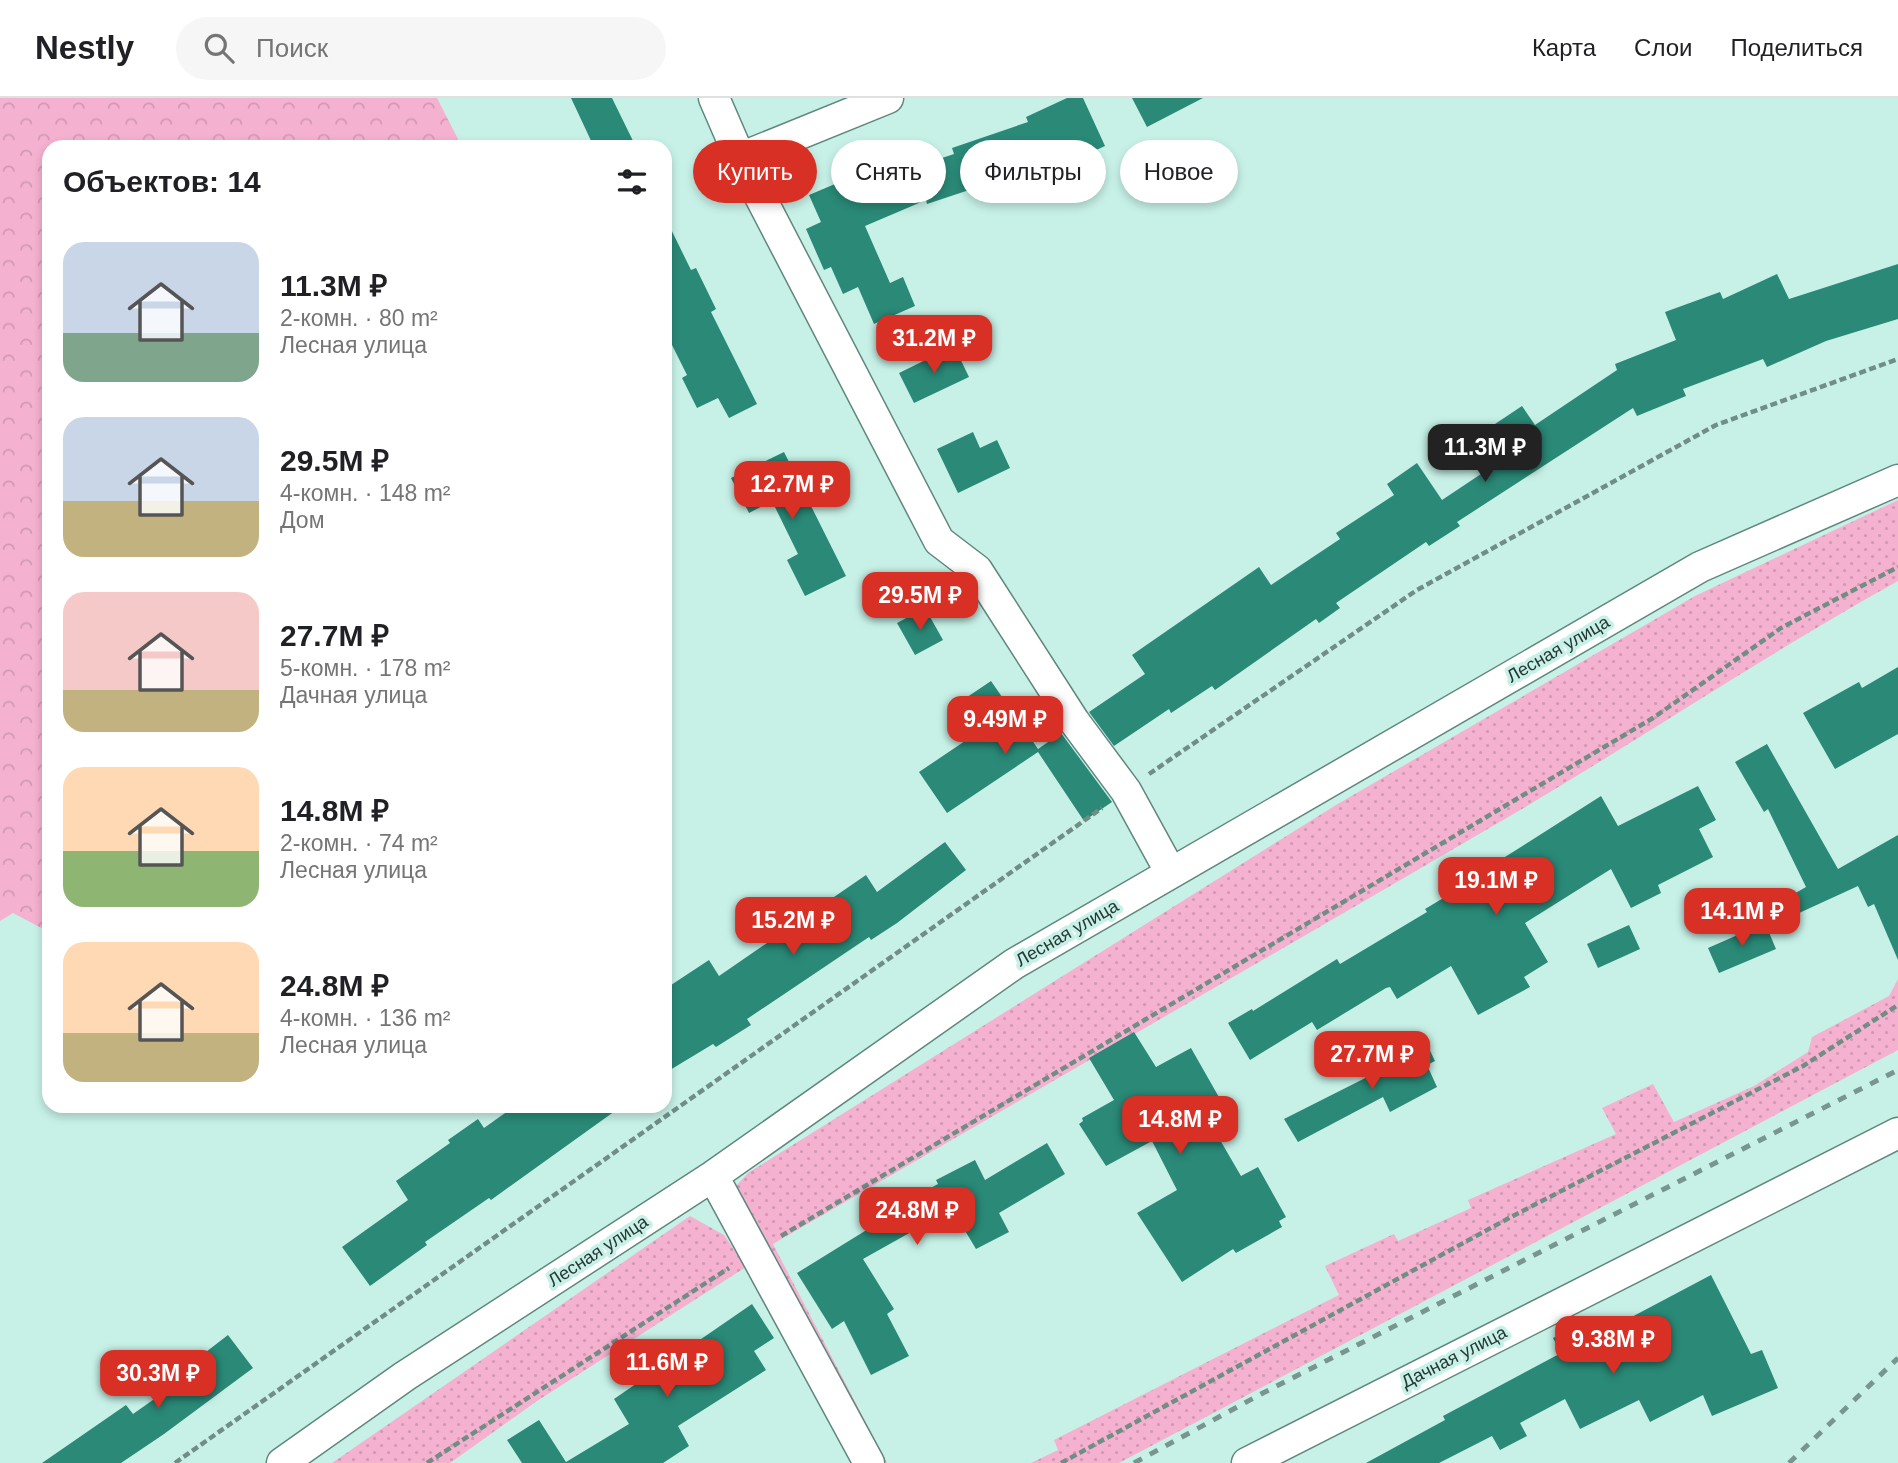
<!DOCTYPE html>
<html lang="ru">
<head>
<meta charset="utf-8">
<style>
  :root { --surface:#fff; --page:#f6f6f6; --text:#202124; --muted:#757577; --line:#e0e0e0; --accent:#d93025 }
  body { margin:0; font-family:Helvetica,sans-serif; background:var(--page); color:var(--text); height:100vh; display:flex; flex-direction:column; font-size:26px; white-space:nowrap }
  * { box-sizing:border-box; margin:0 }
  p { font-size:23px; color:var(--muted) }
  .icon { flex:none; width:38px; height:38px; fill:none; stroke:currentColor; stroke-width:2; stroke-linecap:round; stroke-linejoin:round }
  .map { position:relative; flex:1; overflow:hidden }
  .panel { position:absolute; left:42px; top:42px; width:630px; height:973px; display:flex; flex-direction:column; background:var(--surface); border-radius:21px; box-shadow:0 4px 10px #0003 }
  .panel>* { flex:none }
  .guide { position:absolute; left:693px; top:42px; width:665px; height:63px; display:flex; gap:14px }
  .price { position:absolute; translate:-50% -60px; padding:0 16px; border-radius:14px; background:var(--accent); color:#fff; font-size:23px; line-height:46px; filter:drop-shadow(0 2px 4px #0008) }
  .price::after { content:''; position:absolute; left:50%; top:42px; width:21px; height:16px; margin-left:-10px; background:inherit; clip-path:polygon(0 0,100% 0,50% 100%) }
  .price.selected { background:#222; color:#fff }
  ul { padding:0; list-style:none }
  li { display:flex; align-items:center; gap:21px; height:175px; padding:0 21px }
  li span { display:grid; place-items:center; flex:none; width:196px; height:140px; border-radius:21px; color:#555 }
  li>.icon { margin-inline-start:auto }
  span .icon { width:84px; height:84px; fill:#fffc; stroke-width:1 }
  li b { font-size:30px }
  h2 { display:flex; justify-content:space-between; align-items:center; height:84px; padding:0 21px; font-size:30px }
  .tag { padding:0 24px; border-radius:32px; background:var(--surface); box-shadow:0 4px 10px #0003; font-size:24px; line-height:63px }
  .tag.selected { background:var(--accent); color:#fff }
  header { display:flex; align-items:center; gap:42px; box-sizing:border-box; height:98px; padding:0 35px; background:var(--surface); border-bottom:2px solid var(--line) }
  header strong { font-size:33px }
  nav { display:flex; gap:38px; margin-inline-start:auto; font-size:24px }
  .search { width:490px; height:63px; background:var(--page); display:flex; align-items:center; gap:18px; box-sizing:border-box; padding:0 24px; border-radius:38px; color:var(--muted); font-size:26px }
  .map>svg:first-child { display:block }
  .grass { fill:url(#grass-dots) }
  .forest { fill:url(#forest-crowns) }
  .building { fill:#2a8977 }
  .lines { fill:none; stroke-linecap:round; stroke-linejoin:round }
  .minor-casing { stroke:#60877d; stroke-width:33 }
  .path { stroke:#708d86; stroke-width:4.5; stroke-dasharray:7 3.5; stroke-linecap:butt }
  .minor { stroke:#fff; stroke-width:30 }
  .rail { stroke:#78968f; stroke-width:5; stroke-dasharray:9 9; stroke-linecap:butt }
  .labels { text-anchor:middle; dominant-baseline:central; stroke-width:7; stroke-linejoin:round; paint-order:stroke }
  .street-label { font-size:18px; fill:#273834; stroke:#c7f1e7 }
</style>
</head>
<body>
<header>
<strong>Nestly</strong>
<div class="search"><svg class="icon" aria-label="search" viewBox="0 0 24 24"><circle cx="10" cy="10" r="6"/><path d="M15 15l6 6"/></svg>Поиск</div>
<nav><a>Карта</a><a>Слои</a><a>Поделиться</a></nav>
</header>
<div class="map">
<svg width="1898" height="1365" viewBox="0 0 1898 1365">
  <defs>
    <pattern id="grass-dots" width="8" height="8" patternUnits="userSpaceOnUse" patternTransform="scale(1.75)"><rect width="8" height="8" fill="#f5b1d0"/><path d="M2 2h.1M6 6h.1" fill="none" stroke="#d299b3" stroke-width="1.8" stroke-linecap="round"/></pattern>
    <pattern id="forest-crowns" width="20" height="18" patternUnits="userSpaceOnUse" patternTransform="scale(1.75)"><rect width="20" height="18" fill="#f5b1d0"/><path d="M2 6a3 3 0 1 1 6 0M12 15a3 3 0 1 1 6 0" fill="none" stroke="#d299b3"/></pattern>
  </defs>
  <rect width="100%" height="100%" fill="#c7f1e7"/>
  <path class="grass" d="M1898 402V483C1770 554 1648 636 1522 711 1273 857 1022 1000 773 1146L887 1365H879L734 1098 736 1088 748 1075 1336 707 1695 498Z
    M1898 881V952L1119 1365H1031L1058 1352 1054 1342 1339 1197 1325 1168 1394 1136 1398 1143 1471 1110 1468 1102 1616 1036 1602 1010 1653 986 1674 1024 1754 988 1808 954 1812 939 1889 898Z
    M690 1118 724 1137 746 1169 537 1303 450 1365H332Z"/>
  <path class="forest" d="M0 0H437L462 49H49V834L13 815 0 823Z"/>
  <path class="building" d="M571 0H612L636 49H594Z
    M1067 0H1083L1105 48 1050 73 1047 66 927 106 926 102 865 128 890 185 903 179 915 208 874 226 858 189 843 196 831 169 824 172 806 131 821 124 809 97 868 72 873 83 954 56 952 50 1028 24 1026 19Z
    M1132 0H1203L1147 29Z
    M665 119 691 172 696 170 716 211 711 214 757 306 729 320 718 300 697 310 682 280 687 277 665 233Z
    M1898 166V221L1826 243 1767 269 1763 261 1683 291 1686 298 1637 318 1633 310 1457 424 1460 428 1429 448 1426 444 1336 505 1340 510 1319 525 1316 521 1215 592 1212 588 1171 615 1169 611 1114 648 1089 614 1145 576 1132 557 1259 469 1271 487 1340 441 1336 435 1394 397 1387 386 1417 365 1442 402 1511 356 1492 328 1522 308 1535 327 1617 272 1615 266 1676 242 1665 214 1720 194 1723 201 1777 176 1789 201Z
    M954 248 969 279 914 305 899 275Z
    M973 334 980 350 997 342 1010 370 958 395 937 351Z
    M784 354 846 478 805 498 787 462 798 456 772 403 749 415 731 380Z
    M925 510 943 542 915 557 897 525Z
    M1898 569V636L1835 671 1803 615 1859 584 1862 590Z
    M991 583 1038 651 1061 635 1112 704 1084 723 1038 654 947 715 919 674 968 641 948 612Z
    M1767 646 1838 771 1898 737V862L1874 806 1868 809 1858 788 1786 821 1778 805 1806 789 1768 711 1764 714 1735 664Z
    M1698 688 1716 722 1699 731 1713 759 1658 787 1661 795 1631 810 1611 771 1525 825 1548 864 1524 879 1530 889 1478 917 1451 868 1397 901 1390 889 1386 890 1317 932 1312 924 1250 962 1228 925 1252 911 1253 913 1337 861 1340 866 1427 814 1425 811 1507 762 1505 759 1601 698 1618 728Z
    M945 744 966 772 897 825 871 842 869 839 747 921 751 927 716 949 713 946 665 975V891L709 862 719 878 866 777 877 794Z
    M1765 825 1776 851 1719 875 1708 850Z
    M1629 827 1640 851 1598 870 1587 846Z
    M1134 934 1156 969 1191 950 1220 1001 1202 1011 1241 1078 1258 1069 1286 1119 1279 1123 1282 1129 1236 1155 1233 1151 1182 1184 1137 1115 1177 1092 1152 1043 1106 1068 1079 1026 1083 1023 1082 1020 1114 1002 1089 960Z
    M1422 936 1435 963 1427 967 1437 989 1390 1014 1383 999 1298 1044 1284 1021 1403 961 1397 947Z
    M515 1008H622L491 1102 489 1100 425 1144 427 1147 370 1188 342 1149 408 1102 396 1083 450 1045 448 1042 478 1021 484 1030Z
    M1047 1045 1065 1076 999 1115 1009 1134 976 1151 952 1111 863 1161 894 1211 887 1216 909 1258 871 1277 844 1223 832 1231 797 1175 873 1128 870 1123 938 1086 936 1082 975 1062 985 1082Z
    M1711 1177 1751 1256 1762 1252 1778 1290 1712 1318 1703 1297 1650 1324 1639 1302 1580 1331 1565 1301 1520 1325 1527 1338 1500 1352 1492 1338 1439 1365H1366L1445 1322 1443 1318 1561 1255 1553 1240 1585 1225 1592 1240Z
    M752 1206 774 1240 754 1253 766 1272 678 1328 689 1348 663 1365H522L507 1342 539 1322 566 1364 629 1326 614 1301Z
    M228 1237 253 1270 164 1336 121 1365H42L126 1307 133 1316 194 1273 189 1267Z"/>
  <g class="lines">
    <g class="minor-casing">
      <path id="minor" d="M714 0 740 60 888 0
        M740 60 939 443 977 472 1074 623 1126 693 1171 775
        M713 1078 869 1365
        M282 1365 405 1278 713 1078 1014 866 1700 469 1898 382
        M1247 1365 1898 1035"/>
    </g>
    <path class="path" d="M1149 676 1417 492 1716 327 1898 261
      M781 1138 1653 620 1781 530 1898 469
      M175 1365 1102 710
      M427 1365 729 1170
      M1061 1365 1509 1120 1803 968 1898 907"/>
    <use href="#minor" class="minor"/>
    <path class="rail" d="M1134 1365 1263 1295 1898 972
      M1789 1365 1898 1260"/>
  </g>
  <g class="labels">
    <g class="street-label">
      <text transform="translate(1558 551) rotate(-30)">Лесная улица</text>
      <text transform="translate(1067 835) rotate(-30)">Лесная улица</text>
      <text transform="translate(598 1153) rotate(-33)">Лесная улица</text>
      <text transform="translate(1454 1259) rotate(-27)">Дачная улица</text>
    </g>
  </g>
</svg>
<b class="price" style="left:934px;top:277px">31.2M ₽</b>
<b class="price selected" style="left:1485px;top:386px">11.3M ₽</b>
<b class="price" style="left:792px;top:423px">12.7M ₽</b>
<b class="price" style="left:920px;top:534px">29.5M ₽</b>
<b class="price" style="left:1005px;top:658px">9.49M ₽</b>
<b class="price" style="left:1496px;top:819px">19.1M ₽</b>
<b class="price" style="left:1742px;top:850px">14.1M ₽</b>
<b class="price" style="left:793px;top:859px">15.2M ₽</b>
<b class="price" style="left:1372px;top:993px">27.7M ₽</b>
<b class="price" style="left:1180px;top:1058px">14.8M ₽</b>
<b class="price" style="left:917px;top:1149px">24.8M ₽</b>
<b class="price" style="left:1613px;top:1278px">9.38M ₽</b>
<b class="price" style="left:667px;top:1301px">11.6M ₽</b>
<b class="price" style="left:158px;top:1312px">30.3M ₽</b>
<div class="guide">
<a class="tag selected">Купить</a>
<a class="tag">Снять</a>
<a class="tag">Фильтры</a>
<a class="tag">Новое</a>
</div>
<section class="panel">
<h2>Объектов: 14<svg class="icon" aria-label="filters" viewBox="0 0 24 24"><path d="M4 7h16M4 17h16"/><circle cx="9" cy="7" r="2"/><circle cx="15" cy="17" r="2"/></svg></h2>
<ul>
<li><span style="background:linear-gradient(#c9d6e8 65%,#7fa58c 0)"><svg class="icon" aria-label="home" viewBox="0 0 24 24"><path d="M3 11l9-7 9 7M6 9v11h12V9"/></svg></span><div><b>11.3M ₽</b><p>2-комн. · 80 m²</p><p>Лесная улица</p></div></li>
<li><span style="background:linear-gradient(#c9d6e8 60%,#c2b280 0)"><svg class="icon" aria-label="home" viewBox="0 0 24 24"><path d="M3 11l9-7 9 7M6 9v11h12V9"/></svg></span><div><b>29.5M ₽</b><p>4-комн. · 148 m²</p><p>Дом</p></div></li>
<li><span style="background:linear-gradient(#f6c9c9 70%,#c2b280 0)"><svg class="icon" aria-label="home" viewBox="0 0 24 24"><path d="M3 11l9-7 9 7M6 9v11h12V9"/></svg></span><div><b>27.7M ₽</b><p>5-комн. · 178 m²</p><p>Дачная улица</p></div></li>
<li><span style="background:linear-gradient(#ffd9b3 60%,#8fb573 0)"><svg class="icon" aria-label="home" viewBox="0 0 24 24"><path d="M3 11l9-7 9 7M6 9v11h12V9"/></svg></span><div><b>14.8M ₽</b><p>2-комн. · 74 m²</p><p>Лесная улица</p></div></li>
<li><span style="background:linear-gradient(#ffd9b3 65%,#c2b280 0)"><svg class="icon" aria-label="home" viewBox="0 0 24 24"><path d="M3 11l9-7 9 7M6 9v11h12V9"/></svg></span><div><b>24.8M ₽</b><p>4-комн. · 136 m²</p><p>Лесная улица</p></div></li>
</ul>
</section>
</div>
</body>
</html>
